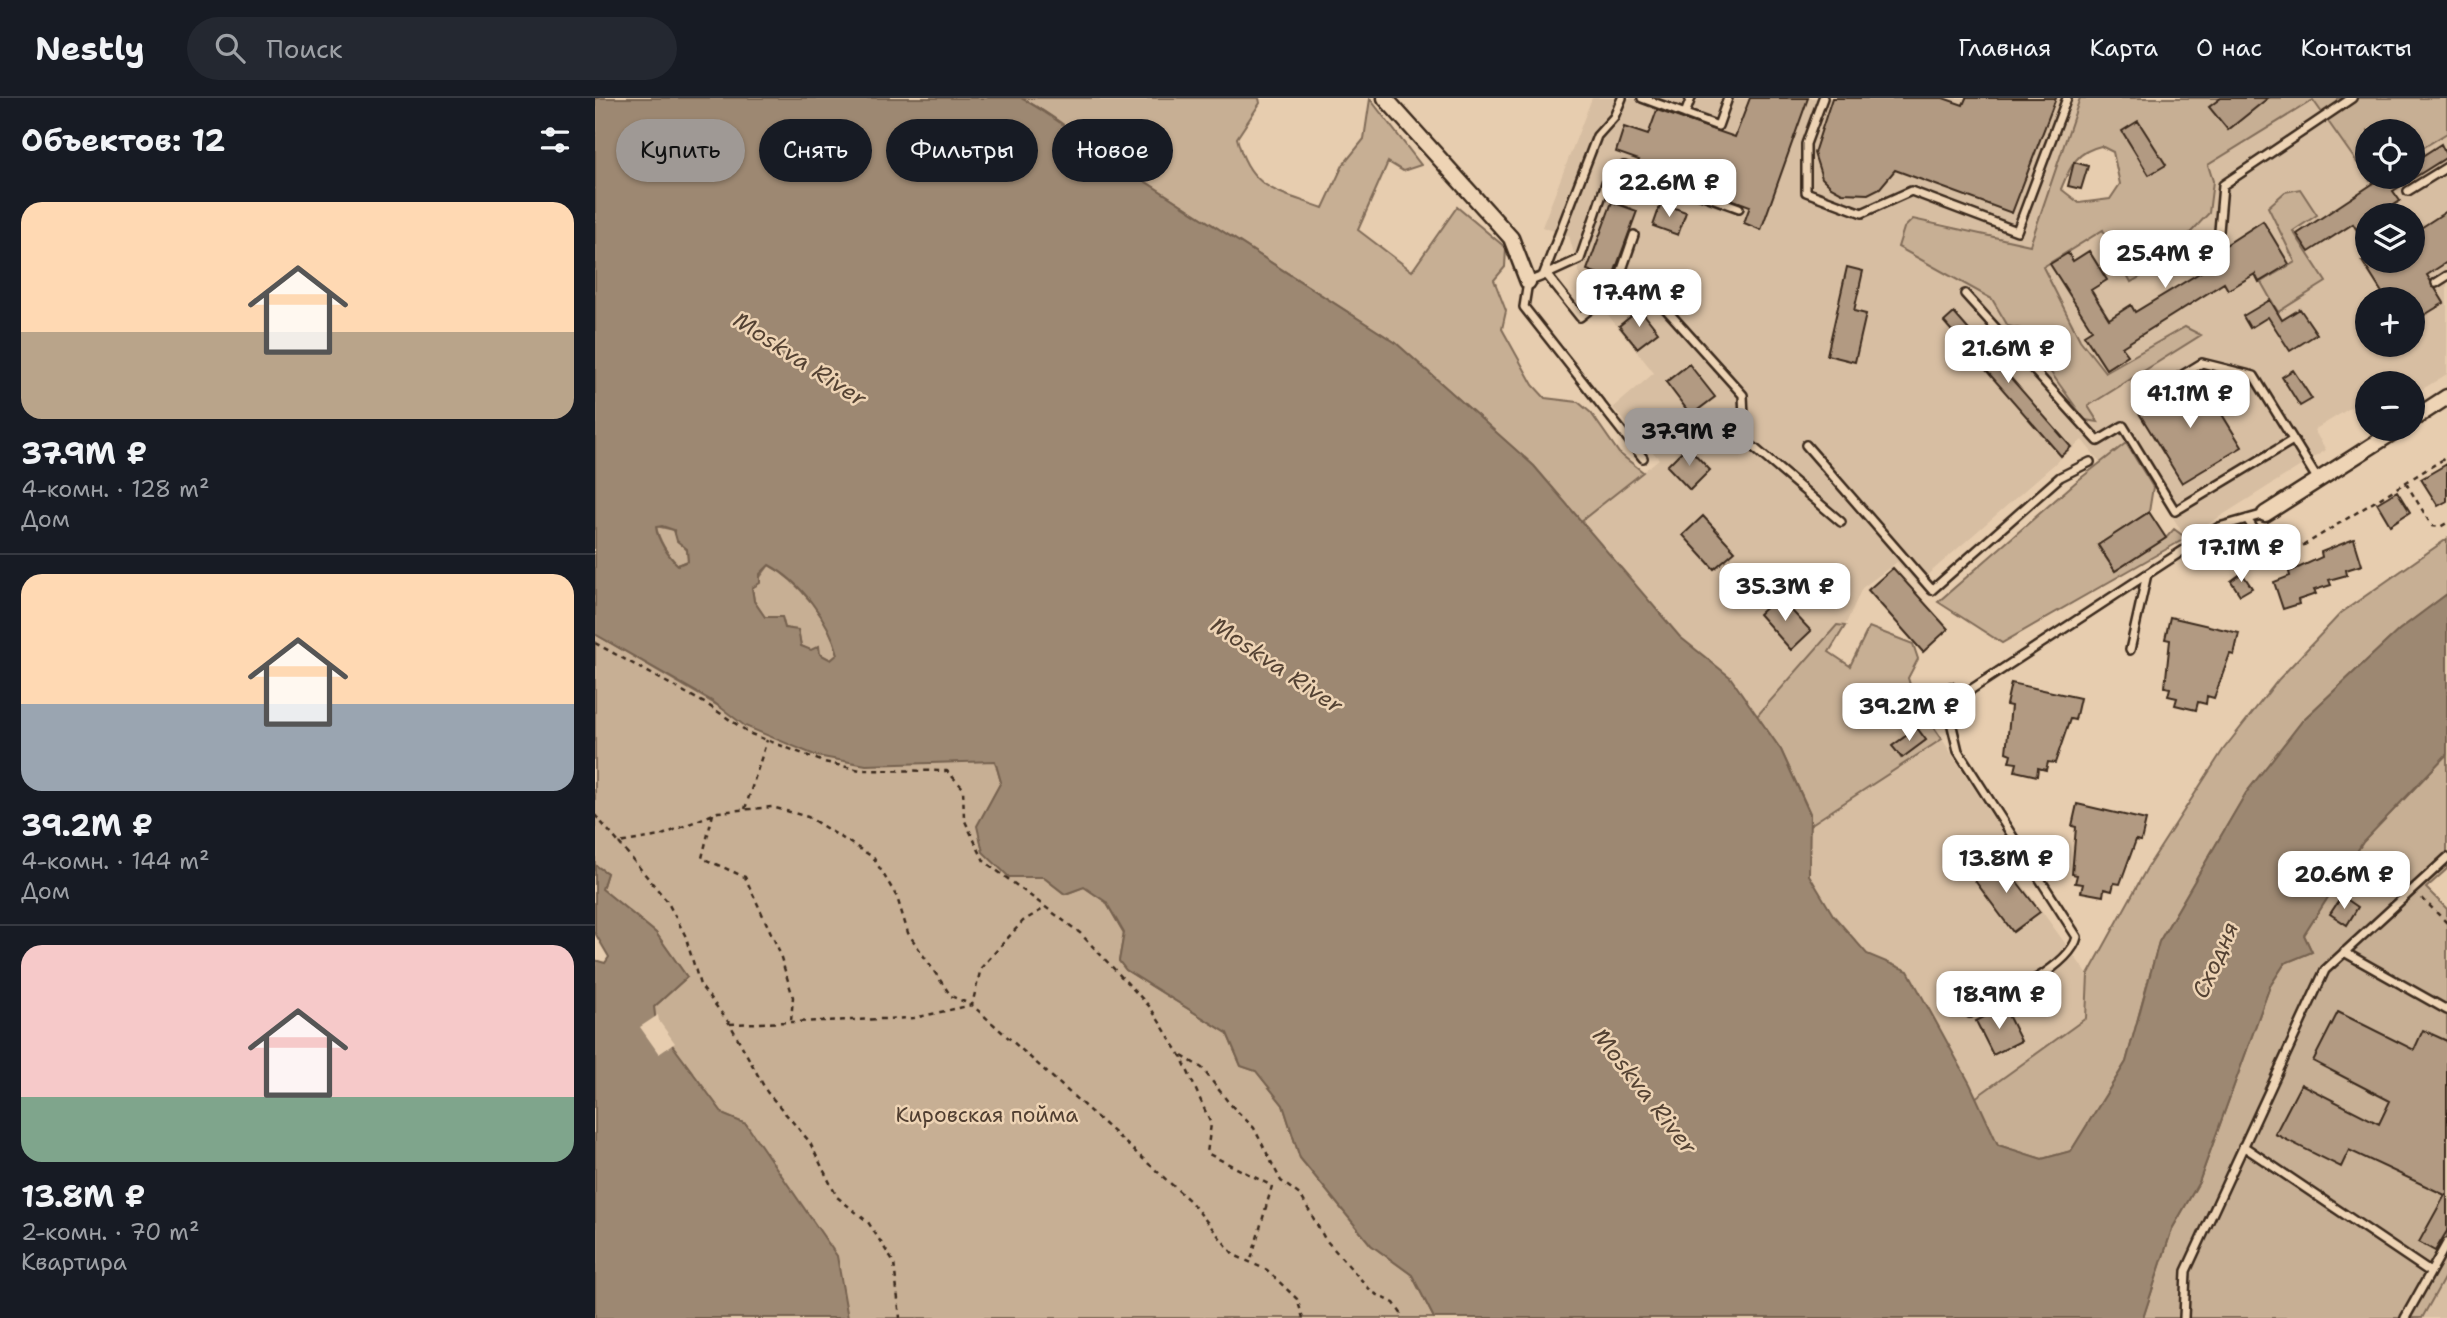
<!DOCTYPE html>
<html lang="ru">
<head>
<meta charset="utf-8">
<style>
  :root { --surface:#171b24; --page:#242831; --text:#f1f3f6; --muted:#9ea1a6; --line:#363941; --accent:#9f9995 }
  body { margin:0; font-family:"Shantell Sans",sans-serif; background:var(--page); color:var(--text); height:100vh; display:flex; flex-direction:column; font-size:26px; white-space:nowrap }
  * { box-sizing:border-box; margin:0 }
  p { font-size:23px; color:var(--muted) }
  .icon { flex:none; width:38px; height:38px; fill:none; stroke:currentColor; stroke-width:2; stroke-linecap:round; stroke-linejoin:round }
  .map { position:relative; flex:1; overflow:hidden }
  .details { display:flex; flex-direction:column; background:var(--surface); width:595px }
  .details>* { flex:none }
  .guide { position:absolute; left:21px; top:21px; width:665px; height:63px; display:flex; gap:14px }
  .tools { position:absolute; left:1760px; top:21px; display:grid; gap:14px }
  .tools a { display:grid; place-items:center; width:70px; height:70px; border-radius:50%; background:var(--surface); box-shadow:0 2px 5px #0004; font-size:35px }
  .price { position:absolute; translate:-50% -60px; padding:0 16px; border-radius:14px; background:#fff; color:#222; font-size:23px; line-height:46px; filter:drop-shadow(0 2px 4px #0008) }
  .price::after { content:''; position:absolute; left:50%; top:42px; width:21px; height:16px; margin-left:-10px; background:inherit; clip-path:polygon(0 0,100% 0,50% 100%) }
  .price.current { background:var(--accent); color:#111 }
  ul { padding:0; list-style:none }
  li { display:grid; align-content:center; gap:14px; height:371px; padding:0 21px }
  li+li { border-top:2px solid var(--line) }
  li span { display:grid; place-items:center; height:217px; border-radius:21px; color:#555 }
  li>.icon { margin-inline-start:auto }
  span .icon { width:126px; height:126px; fill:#fffc; stroke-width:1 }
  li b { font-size:30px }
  h2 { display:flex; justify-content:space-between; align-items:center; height:84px; padding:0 21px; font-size:30px }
  .chip { padding:0 24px; border-radius:32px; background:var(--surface); box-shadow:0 2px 5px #0004; font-size:24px; line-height:63px }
  .chip.current { background:var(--accent); color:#111 }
  header { display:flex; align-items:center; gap:42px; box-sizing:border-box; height:98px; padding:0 35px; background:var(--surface); border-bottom:2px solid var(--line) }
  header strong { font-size:33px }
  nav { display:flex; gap:38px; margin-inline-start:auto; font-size:24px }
  .search { width:490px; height:63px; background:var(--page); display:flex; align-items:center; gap:18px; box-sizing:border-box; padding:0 24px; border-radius:38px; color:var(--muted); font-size:26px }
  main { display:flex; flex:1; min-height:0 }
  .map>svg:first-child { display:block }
  .built { fill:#d7bea2; fill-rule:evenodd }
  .green { fill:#c7af94; stroke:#816c59; stroke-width:2; fill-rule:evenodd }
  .water { fill:#9d8872; stroke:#766250; stroke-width:2; fill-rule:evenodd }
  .pier { fill:#e7cdaf }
  .building { fill:#b29a82; stroke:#3b2a1e; stroke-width:2 }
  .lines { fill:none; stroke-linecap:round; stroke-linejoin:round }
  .service-casing { stroke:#3b2a1e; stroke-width:12 }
  .minor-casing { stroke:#3b2a1e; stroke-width:19 }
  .path { stroke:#3b2a1e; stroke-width:2.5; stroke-dasharray:5 5; stroke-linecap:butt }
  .service { stroke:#eed4b5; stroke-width:7 }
  .minor { stroke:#eed4b5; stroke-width:14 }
  .labels { text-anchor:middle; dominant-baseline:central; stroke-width:5; stroke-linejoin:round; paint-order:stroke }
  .park-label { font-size:21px; fill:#503e30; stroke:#eed4b5 }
  .water-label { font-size:23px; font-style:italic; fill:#544233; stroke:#eed4b5 }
</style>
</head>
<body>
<header>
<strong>Nestly</strong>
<div class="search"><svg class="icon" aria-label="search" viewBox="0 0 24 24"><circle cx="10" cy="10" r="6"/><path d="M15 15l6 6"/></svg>Поиск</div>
<nav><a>Главная</a><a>Карта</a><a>О нас</a><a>Контакты</a></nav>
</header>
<main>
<section class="details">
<h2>Объектов: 12<svg class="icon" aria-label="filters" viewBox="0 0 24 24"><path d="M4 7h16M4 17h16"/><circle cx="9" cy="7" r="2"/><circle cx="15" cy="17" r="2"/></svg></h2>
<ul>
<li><span style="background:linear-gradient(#ffd9b3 60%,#b9a48a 0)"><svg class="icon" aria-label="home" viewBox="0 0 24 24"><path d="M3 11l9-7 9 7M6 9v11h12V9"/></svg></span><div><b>37.9M ₽</b><p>4-комн. · 128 m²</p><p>Дом</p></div></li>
<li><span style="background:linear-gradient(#ffd9b3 60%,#9aa5b1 0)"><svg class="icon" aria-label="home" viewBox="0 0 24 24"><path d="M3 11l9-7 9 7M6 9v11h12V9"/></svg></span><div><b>39.2M ₽</b><p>4-комн. · 144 m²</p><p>Дом</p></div></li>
<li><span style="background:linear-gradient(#f6c9c9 70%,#7fa58c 0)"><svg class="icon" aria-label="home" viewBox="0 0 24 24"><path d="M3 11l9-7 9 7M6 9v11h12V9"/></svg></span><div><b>13.8M ₽</b><p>2-комн. · 70 m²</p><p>Квартира</p></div></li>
</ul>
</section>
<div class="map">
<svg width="1852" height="1220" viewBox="0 0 1852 1220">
  <rect width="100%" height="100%" fill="#e7cdaf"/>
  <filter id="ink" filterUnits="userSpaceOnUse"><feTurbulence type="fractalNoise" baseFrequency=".0143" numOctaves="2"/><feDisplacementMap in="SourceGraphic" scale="14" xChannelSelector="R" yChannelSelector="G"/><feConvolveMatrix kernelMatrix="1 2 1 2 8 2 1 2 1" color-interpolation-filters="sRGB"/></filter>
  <g filter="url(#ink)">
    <path class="built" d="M997 0H1485L1435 147 1331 122 1448 169 1718 2 1775 83 1783 79H1818V56L1852 35V276L1818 297V285H1773V325L1760 307 1719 332 1731 352 1591 440 1531 346 1505 364 1487 342 1322 486 1302 464 1267 490 1250 528H1241L1162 618 1135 579 1085 539 986 423 1064 361 1018 310 1059 275 987 184 974 138 947 129ZM1773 117H1818V163H1773ZM1773 201H1818V247H1773Z
      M1347 641 1410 738 1399 747 1493 877 1492 920 1380 1000 1313 873 1272 856 1238 817 1214 777 1215 727Z
      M1852 1175V1220H1827L1850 1176Z"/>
    <path class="green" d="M426 0H664L665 5 642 40C655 92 682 93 728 110L748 67 769 41 775 1 826 67 808 73 793 64 763 132 817 173 862 109 911 150 910 169 899 182 911 213 907 231 938 287 950 300 983 304 996 315 1024 355 1048 374 986 423 939 368 801 245 520 64C510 51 496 47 483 37 464 24 447 11 426 0Z
      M1485 0H1852V35L1818 56V33H1773V79H1783L1775 83 1718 2 1613 67 1618 83 1614 115 1564 168 1536 184 1508 132 1448 169 1485 242 1510 274 1590 229 1606 237 1493 308 1503 324 1490 322 1452 269 1437 233 1413 228 1397 201 1303 149 1309 130 1318 121 1435 147ZM1506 48 1518 54 1525 86 1515 101 1484 105 1466 91C1475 69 1480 54 1506 48Z
      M1705 91 1722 117 1698 133 1731 184 1683 214 1666 184 1700 164 1673 109 1690 94Z
      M1531 345 1558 389 1554 414 1503 448 1520 473 1571 440 1579 431 1591 440 1407 545 1343 504 1482 383Z
      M61 428 79 432 83 443 92 452 93 463 83 467C73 458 63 441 61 428Z
      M1852 441V496L1804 532 1708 622 1651 695 1564 844 1531 964 1476 1053 1447 1061 1403 1047 1380 1000 1491 920 1493 877 1552 770 1628 652 1684 581 1746 515Z
      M174 467C205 483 234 522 243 556L236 562 206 548 204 536 190 530 187 519 170 520 159 503 157 490Z
      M1242 527 1250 528 1234 554 1255 568 1274 529 1318 546 1323 561 1313 580 1317 593 1331 589 1327 612 1347 641 1215 727V715L1186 652 1162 618ZM1322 630 1331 642 1306 660 1298 648Z
      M0 536 127 610 400 663 406 684 386 721 414 779H448L470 796 489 789 511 804 529 835 524 863 531 872 632 935 646 968 661 973 688 1007 705 1060 776 1147 817 1177 839 1220H248L151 1026 129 1017 60 925 59 909 92 879 61 835 7 791 12 775 0 767Z
      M1852 656V771L1831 790 1852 811V1175L1827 1220H1548L1577 1131 1604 1084 1675 888 1690 865 1717 854 1709 837 1768 744Z"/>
    <path class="water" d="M0 0H426C447 11 464 24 483 37 496 47 510 51 520 64L801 245 939 368 1085 539 1135 579 1186 652 1215 716 1214 777 1238 817 1272 856 1313 873 1375 986 1403 1047 1447 1061 1476 1053 1531 964 1564 844 1651 695 1708 622 1804 532 1852 496V656L1768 744 1709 837 1717 854 1690 865 1675 888 1604 1084 1577 1131 1548 1220H839L817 1177 776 1147 705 1060 688 1007 661 973 646 968 632 935 531 872 524 863 529 835 511 804 489 789 470 796 448 779H414L388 754 382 728 406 684 400 663 271 667 222 658 150 628 117 603 0 536ZM67 428 79 432 82 443 92 451 93 463 83 467C73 458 62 441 61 429ZM174 467C205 483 234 522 243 556L236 562 225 556 224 548 216 552 206 548 203 532 190 530 187 519H170L159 503 157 490 165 485V476Z
      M0 767 12 775 7 791 61 835 92 879 59 909 61 925 129 1017 151 1026 242 1158 253 1220H0V862L10 865 14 859 0 835Z"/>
    <path class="pier" d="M63 917 64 923 80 945 64 956 45 929Z"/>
    <path class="building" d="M1155 0H1213L1166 132 1149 125 1155 108 1042 66 1044 62 1021 54 1029 29 1053 37 1062 12 1140 39Z
      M1237 0H1348L1368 7 1371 0H1461L1417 115 1300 72 1285 90 1273 96 1247 95 1236 89 1227 80 1219 55Z
      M1626 0H1673L1633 32 1614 9Z
      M1543 23 1571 67 1554 77 1527 33Z
      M1846 46 1852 59 1798 93 1805 103 1783 117H1773V124L1761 131 1758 126 1714 154 1702 136 1788 79H1818V64Z
      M1479 64 1493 68 1486 91 1473 88Z
      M1017 104 1042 113 1017 181 992 172Z
      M1066 105 1091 114 1083 137 1058 128Z
      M1852 113V164L1832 177 1849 205 1818 224V201H1791L1767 163H1818V135Z
      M1668 123 1694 166 1664 184 1660 176 1633 192 1629 185 1527 249 1533 257 1511 271 1489 237 1497 232 1455 166 1473 155 1478 163 1494 153 1512 182 1496 192 1514 221 1536 207 1540 214 1611 171 1606 163Z
      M1252 169 1268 173 1259 213 1271 216 1260 264 1232 257Z
      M1675 202 1687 222 1705 211 1722 236 1695 253 1673 219 1655 230 1648 218Z
      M1045 211 1063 234 1042 250 1024 228Z
      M1359 215 1476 349 1466 358 1349 224Z
      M1094 266 1120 299 1096 317 1071 284Z
      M1698 272 1717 301 1705 308 1687 279Z
      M1604 279 1647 349 1587 385 1544 315Z
      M1092 348 1115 372 1095 392 1072 368Z
      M1852 366V403L1843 408 1826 381Z
      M1802 393 1815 414 1795 427 1782 405Z
      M1554 414 1571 440 1520 473 1503 447Z
      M1108 418 1140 453 1119 471 1088 437Z
      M1759 441 1767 467 1751 472 1752 477 1734 482 1736 487 1719 492 1721 496 1703 502 1704 506 1688 511 1679 484 1695 478 1694 474 1727 459 1726 454Z
      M1298 470 1353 531 1328 554 1273 492Z
      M1647 475 1657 490 1645 497 1636 483Z
      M1183 498 1216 533 1196 552 1164 516Z
      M1575 519 1644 535 1639 557 1635 556 1619 600 1612 598 1611 606 1603 604 1601 612 1580 607 1582 600 1573 598 1575 590 1570 589 1575 542 1570 541Z
      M1416 585 1485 600 1480 622 1475 621 1460 665 1453 664 1451 672 1443 670 1442 678 1420 673 1422 665 1414 664 1416 656 1411 654 1416 608 1411 607Z
      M1322 630 1331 642 1307 660 1297 648Z
      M1482 706 1551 722 1546 743 1541 742 1525 786 1519 785 1517 793 1509 791 1508 798 1486 794 1488 786 1480 785 1482 777 1477 776 1481 729 1477 728Z
      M1404 760 1445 814 1418 834 1378 780Z
      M1747 798 1763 809 1752 827 1735 816Z
      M1409 909 1426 943 1398 957 1381 923Z
      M1743 914 1819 952 1828 932 1852 943V1133L1840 1153 1824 1144 1850 1097 1754 1052 1746 1069 1680 1036 1706 986 1784 1026 1795 1003 1718 963Z"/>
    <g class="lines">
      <g class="service-casing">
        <path id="service" d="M1027 0 1019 19 1002 38 948 178 933 184 929 209 1048 360
          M1047 0 1123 28 1133 0
          M1228 0 1211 46V94L1267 115 1316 93 1422 133 1472 0
          M1090 16 1096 0
          M1813 93 1852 69
          M1624 133 1628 87 1757 0
          M951 176 985 219 1020 192 1039 137
          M948 178 985 161 1012 82 1029 68 1144 110
          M1841 185 1852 178
          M1020 192 1059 198 1148 297 1150 342 1246 424
          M1370 196 1503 343 1528 328 1580 413 1698 342
          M1553 298 1607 265 1659 278 1723 382
          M1211 347 1337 492 1465 379 1495 364
          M1652 421 1670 448
          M1535 552 1552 476
          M1356 589 1360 602
          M1749 854 1852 912
          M1375 915C1403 902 1475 870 1482 839L1363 653 1356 624 1360 602 1624 429 1670 416
          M1648 1048 1835 1174
          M1589 1220 1591 1173 1730 872 1852 760
          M1810 1220 1852 1145"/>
      </g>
      <g class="minor-casing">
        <path id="minor" d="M790 0 916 140 933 184
          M1818 321 1852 299
          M1670 416 1803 331"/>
      </g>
      <path class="path" d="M1811 385 1837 428 1845 429 1852 425
        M1679 455 1706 449 1852 359
        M0 545 113 607 156 636 229 664 265 672 352 673 368 690 369 721 389 763 485 835 555 909 586 958 616 1026 612 1055 677 1088 655 1165
        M150 711 172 642
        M118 716 107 760 150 779 183 850 198 899 196 923
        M0 717 24 745 65 738 123 714 177 709 213 719 278 759 302 799 313 835 356 898 377 907 386 870 428 823 450 810
        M24 745 72 803 90 837 105 887 135 926 172 994 214 1043 242 1099 273 1124 299 1165 305 1220
        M1827 800 1852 825
        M135 926 319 920 377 907 595 1103 639 1157 672 1172 702 1201 708 1220
        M587 958 607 970 634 1005 659 1030 686 1083 706 1098 730 1141 777 1194 799 1205 809 1220"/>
      <use href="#service" class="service"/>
      <use href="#minor" class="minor"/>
    </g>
  </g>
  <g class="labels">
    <g class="park-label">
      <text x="392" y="1017">Кировская пойма</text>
    </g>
    <g class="water-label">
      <text transform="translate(205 261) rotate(33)">Moskva River</text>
      <text transform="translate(682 567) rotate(34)">Moskva River</text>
      <text transform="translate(1620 862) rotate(-66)">Сходня</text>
      <text transform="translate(1050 993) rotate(52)">Moskva River</text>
    </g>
  </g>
</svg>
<div class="tools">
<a><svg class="icon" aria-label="locate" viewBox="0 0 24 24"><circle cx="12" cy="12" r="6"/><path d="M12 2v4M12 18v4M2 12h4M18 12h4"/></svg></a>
<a><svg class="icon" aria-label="layers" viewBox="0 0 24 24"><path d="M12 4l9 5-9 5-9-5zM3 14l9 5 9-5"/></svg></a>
<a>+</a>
<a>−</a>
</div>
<b class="price" style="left:1074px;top:121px">22.6M ₽</b>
<b class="price" style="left:1570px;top:192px">25.4M ₽</b>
<b class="price" style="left:1044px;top:231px">17.4M ₽</b>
<b class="price" style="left:1413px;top:287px">21.6M ₽</b>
<b class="price" style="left:1595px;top:332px">41.1M ₽</b>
<b class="price current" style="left:1094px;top:370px">37.9M ₽</b>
<b class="price" style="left:1646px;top:486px">17.1M ₽</b>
<b class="price" style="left:1190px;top:525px">35.3M ₽</b>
<b class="price" style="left:1314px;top:645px">39.2M ₽</b>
<b class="price" style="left:1411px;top:797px">13.8M ₽</b>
<b class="price" style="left:1749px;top:813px">20.6M ₽</b>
<b class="price" style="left:1404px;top:933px">18.9M ₽</b>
<div class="guide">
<a class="chip current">Купить</a>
<a class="chip">Снять</a>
<a class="chip">Фильтры</a>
<a class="chip">Новое</a>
</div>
</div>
</main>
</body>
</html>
